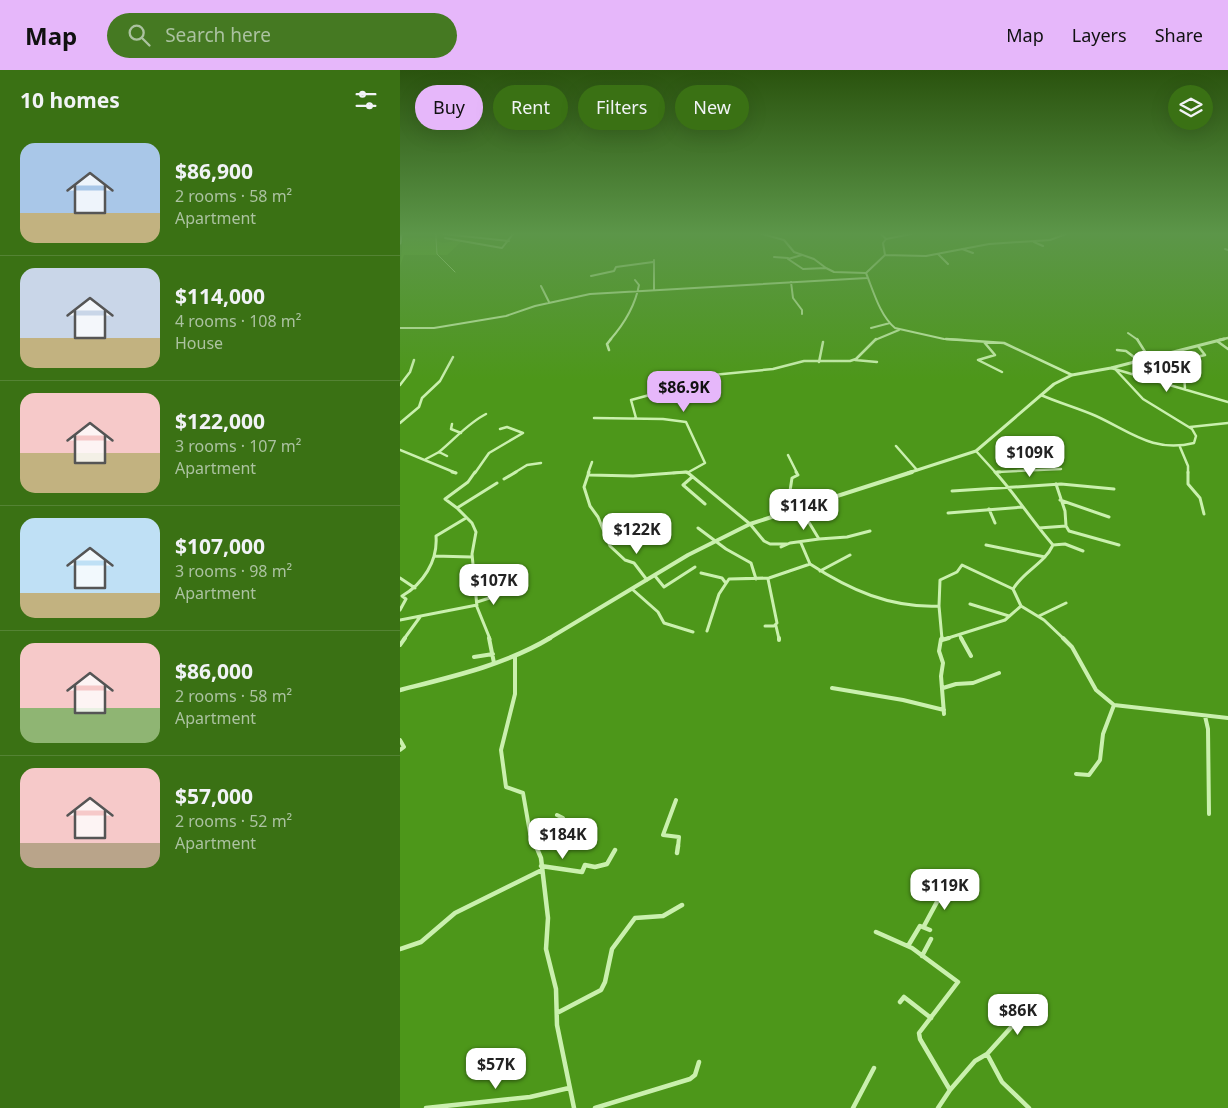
<!DOCTYPE html>
<html lang="en">
<head>
<meta charset="utf-8">
<style>
  :root { --surface:#3a7114; --page:#457922; --text:#f1f3f6; --muted:#abc2a0; --line:#548334; --accent:#e6b7fa }
  body { margin:0; font-family:"Noto Sans",sans-serif; background:var(--page); color:var(--text); height:100vh; display:flex; flex-direction:column; font-size:19px; white-space:nowrap }
  * { box-sizing:border-box; margin:0 }
  p { font-size:16px; color:var(--muted) }
  .icon { flex:none; width:28px; height:28px; fill:none; stroke:currentColor; stroke-width:2; stroke-linecap:round; stroke-linejoin:round }
  .map { position:relative; flex:1; overflow:hidden }
  .sheet { display:flex; flex-direction:column; background:var(--surface); width:400px }
  .sheet>* { flex:none }
  .banner { position:absolute; left:15px; top:15px; width:475px; height:45px; display:flex; gap:10px }
  .buttons { position:absolute; left:768px; top:15px; display:grid; gap:10px }
  .buttons a { display:grid; place-items:center; width:45px; height:45px; border-radius:50%; background:var(--surface); box-shadow:0 5px 20px #0002; font-size:25px }
  .price { position:absolute; translate:-50% -42px; padding:0 11px; border-radius:10px; background:#fff; color:#222; font-size:16px; line-height:32px; filter:drop-shadow(0 1px 2px #0008) }
  .price::after { content:''; position:absolute; left:50%; top:30px; width:15px; height:11px; margin-left:-8px; background:inherit; clip-path:polygon(0 0,100% 0,50% 100%) }
  .price.on { background:var(--accent); color:#111 }
  ul { padding:0; list-style:none }
  li { display:flex; align-items:center; gap:15px; height:125px; padding:0 20px }
  li+li { border-top:1px solid var(--line) }
  li span { display:grid; place-items:center; flex:none; width:140px; height:100px; border-radius:15px; color:#555 }
  li>.icon { margin-inline-start:auto }
  span .icon { width:60px; height:60px; fill:#fffc; stroke-width:1 }
  li b { font-size:21px }
  h2 { display:flex; justify-content:space-between; align-items:center; height:60px; padding:0 20px; font-size:21px }
  .pill { padding:0 18px; border-radius:22px; background:var(--surface); box-shadow:0 5px 20px #0002; font-size:18px; line-height:45px }
  .pill.on { background:var(--accent); color:#111 }
  header { display:flex; align-items:center; gap:30px; box-sizing:border-box; height:70px; padding:0 25px; background:var(--accent); color:#111 }
  header strong { font-size:24px }
  nav { display:flex; gap:28px; margin-inline-start:auto; font-size:18px }
  .search { width:350px; height:45px; background:var(--page); display:flex; align-items:center; gap:12px; box-sizing:border-box; padding:0 18px; border-radius:28px; color:var(--muted); font-size:19px }
  main { display:flex; flex:1; min-height:0 }
  .map>svg:first-child { display:block }
  .green { fill:#5fb023 }
  .lines { fill:none; stroke-linecap:round; stroke-linejoin:round }
  .stream { stroke:#c5f2a1; stroke-width:1 }
  .minor-far4 { stroke:#caf0ae; stroke-width:2 }
  .minor-far3 { stroke:#caf0ae; stroke-width:2.5 }
  .minor-far2 { stroke:#caf0ae; stroke-width:3 }
  .minor-far1 { stroke:#caf0ae; stroke-width:4 }
  .minor { stroke:#caf0ae; stroke-width:4.5 }
  .tertiary-far3 { stroke:#caf0ae; stroke-width:2.5 }
  .tertiary-far2 { stroke:#caf0ae; stroke-width:3 }
  .tertiary-far1 { stroke:#caf0ae; stroke-width:4 }
  .tertiary { stroke:#caf0ae; stroke-width:4.5 }
  .trunk { stroke:#fcfffb; stroke-width:3 }
</style>
</head>
<body>
<header>
<strong>Map</strong>
<div class="search"><svg class="icon" aria-label="search" viewBox="0 0 24 24"><circle cx="10" cy="10" r="6"/><path d="M15 15l6 6"/></svg>Search here</div>
<nav><a>Map</a><a>Layers</a><a>Share</a></nav>
</header>
<main>
<section class="sheet">
<h2>10 homes<svg class="icon" aria-label="filters" viewBox="0 0 24 24"><path d="M4 7h16M4 17h16"/><circle cx="9" cy="7" r="2"/><circle cx="15" cy="17" r="2"/></svg></h2>
<ul>
<li><span style="background:linear-gradient(#a9c7e8 70%,#c2b280 0)"><svg class="icon" aria-label="home" viewBox="0 0 24 24"><path d="M3 11l9-7 9 7M6 9v11h12V9"/></svg></span><div><b>$86,900</b><p>2 rooms · 58 m²</p><p>Apartment</p></div></li>
<li><span style="background:linear-gradient(#c9d6e8 70%,#c2b280 0)"><svg class="icon" aria-label="home" viewBox="0 0 24 24"><path d="M3 11l9-7 9 7M6 9v11h12V9"/></svg></span><div><b>$114,000</b><p>4 rooms · 108 m²</p><p>House</p></div></li>
<li><span style="background:linear-gradient(#f6c9c9 60%,#c2b280 0)"><svg class="icon" aria-label="home" viewBox="0 0 24 24"><path d="M3 11l9-7 9 7M6 9v11h12V9"/></svg></span><div><b>$122,000</b><p>3 rooms · 107 m²</p><p>Apartment</p></div></li>
<li><span style="background:linear-gradient(#bfe0f5 75%,#c2b280 0)"><svg class="icon" aria-label="home" viewBox="0 0 24 24"><path d="M3 11l9-7 9 7M6 9v11h12V9"/></svg></span><div><b>$107,000</b><p>3 rooms · 98 m²</p><p>Apartment</p></div></li>
<li><span style="background:linear-gradient(#f6c9c9 65%,#8fb573 0)"><svg class="icon" aria-label="home" viewBox="0 0 24 24"><path d="M3 11l9-7 9 7M6 9v11h12V9"/></svg></span><div><b>$86,000</b><p>2 rooms · 58 m²</p><p>Apartment</p></div></li>
<li><span style="background:linear-gradient(#f6c9c9 75%,#b9a48a 0)"><svg class="icon" aria-label="home" viewBox="0 0 24 24"><path d="M3 11l9-7 9 7M6 9v11h12V9"/></svg></span><div><b>$57,000</b><p>2 rooms · 52 m²</p><p>Apartment</p></div></li>
</ul>
</section>
<div class="map">
<svg width="828" height="1038" viewBox="0 0 828 1038">
  <rect width="100%" height="100%" fill="#4d971a"/>
  <path class="green" d="M3 168H38L37 171C46 175 53 170 62 171L47 185H4L0 196Z"/>
  <g class="lines">
    <path class="stream" d="M36 164V167
      M36 168 37 184 55 202"/>
    <path class="minor-far4" d="M44 164 109 171
      M362 164 384 170 394 182 414 189 426 198
      M481 164 486 169
      M511 164 486 169 483 173 485 185 466 203C473 220 480 246 495 258L544 269 565 270
      M45 168 102 178 113 164
      M634 172 643 176
      M562 179 573 183
      M825 179 828 180
      M538 184 548 194
      M402 185 388 189 403 199 426 198 434 202 466 203
      M485 185 526 186 589 174 650 170 666 164
      M374 187 388 188
      M254 190V220
      M191 206 214 201 216 197 253 192
      M391 212 393 228 402 240V244
      M141 216 149 232
      M0 258H34L106 246 135 236 190 224 467 208
      M471 258 490 253
      M728 263 738 270
      M210 270C224 254 235 237 239 215L235 210
      M475 270 499 260"/>
    <path class="minor-far3" d="M546 269 604 273 672 305
      M737 269 749 288
      M817 271 828 279
      M584 272 595 285 578 290 602 302
      M209 280 207 274 211 269
      M717 280 726 281 738 290
      M771 283 792 303
      M792 288 805 285 798 276
      M455 290 477 292
      M419 292 423 272
      M711 298 828 332
      M251 311 373 299 404 291H450L456 289 476 269
      M0 315 10 302 14 290
      M785 319 784 303 800 304
      M641 325C659 333 678 338 696 346 731 362 753 383 794 373L796 366 792 359 743 329 716 300
      M194 348 263 349 286 352 305 393 287 403
      M236 348 231 330 268 320
      M0 353 19 337 22 328 40 311 53 287
      M52 354 51 359 61 363
      M790 357 828 353
      M496 376 517 400
      M780 377 788 396V403
      M0 380 56 403
      M576 381 596 403
      M39 382C55 369 68 353 86 344
      M388 385 397 403
      M26 389 39 382 47 386
      M597 402 661 399
      M75 403 89 383 123 363 107 357 100 359
      M114 403 127 395 141 393
      M188 403 192 392
      M273 403 286 402"/>
    <path class="minor-far2" d="M52 402 56 403
      M189 402 184 417 190 436 198 447 210 476 225 490 234 493 247 510
      M287 402 350 454 364 471 370 474H387
      M396 402 398 405 392 408 390 421 419 469 447 467 470 461
      M595 402C616 425 632 451 653 475 644 494 624 501 613 519L621 536 644 550 664 569
      M597 402H600
      M788 402V414L800 428 804 444
      M190 405 233 406 286 402
      M291 408 283 415 305 434
      M104 409 116 402
      M656 414 665 441 666 456
      M552 421 661 414 714 419
      M660 430 709 447
      M57 438 45 429 68 412 75 402
      M589 439 595 453
      M548 443 623 437
      M298 458 326 479 351 493 356 509
      M639 458 666 456 669 461 719 475
      M401 473 410 494
      M586 475 645 487
      M653 475 665 474 683 481
      M381 477 390 473 419 469
      M34 486 72 487
      M420 501 450 485
      M301 503 322 508 325 512
      M255 506 264 517 295 497
      M0 508 15 518
      M232 519 258 542 264 553 293 562
      M77 532 105 523
      M570 534 609 546
      M539 536 540 510 557 502 562 495 613 519
      M0 540 6 529 2 526C23 514 38 491 36 466L66 448
      M639 546 666 533
      M0 550 77 535
      M365 556H374L377 553 368 509
      M376 556 379 569
      M307 561 319 524 329 509 369 508 410 494C450 520 490 538 539 536L542 569
      M560 566 562 569
      M4 569 20 547
      M90 569 77 537 72 484 76 462 72 453 57 438 97 413
      M545 569 605 550 621 536"/>
    <path class="minor-far1" d="M89 568 94 593
      M379 568V570
      M542 568V570L549 568
      M561 568 571 586
      M663 568 672 577 696 620 714 635 828 648
      M541 569 539 581 543 593 541 606 544 644
      M0 575 5 568
      M115 586V624L101 680 106 717 123 723 130 763 136 777
      M74 587 93 584
      M432 618 503 630 544 640
      M543 618 556 614 573 613 599 603
      M805 646 808 659 809 744
      M0 670 4 677 0 680
      M676 704 689 705 700 690 703 664 714 635
      M276 730 263 765 279 767 278 777
      M130 764 147 760 159 762 163 748 157 745"/>
    <path class="minor" d="M136 776 141 788 148 848 146 879 156 919 157 955 174 1038
      M277 783 278 776
      M141 796 182 802 185 795 195 797 207 794 215 780
      M524 856 538 830 544 831 550 817
      M476 862 512 878 558 912 519 963 520 969 550 1020 538 1038
      M508 876 520 856 530 860
      M0 879 21 872 55 843 142 800
      M522 886 531 869
      M500 932 504 927 531 948
      M157 943 201 920 205 912 212 879 235 848 263 846 282 835
      M587 984 633 933
      M550 1020 575 991 587 984 602 1012 629 1038
      M26 1038 130 1027 169 1018
      M195 1038 290 1009 295 1005 299 992
      M453 1038 474 998"/>
    <path class="tertiary-far3" d="M819 270 828 268"/>
    <path class="tertiary-far2" d="M508 403 576 381 654 314 672 305 711 298 824 269"/>
    <path class="tertiary-far1" d="M148 569 288 485 350 454 512 402"/>
    <path class="tertiary" d="M0 620C51 607 105 595 150 568"/>
    <path class="trunk" d="M0 173 1 164"/>
  </g>
  <linearGradient id="sky" x2="0" y2="1"><stop stop-color="#2a530e"/><stop offset="0.53" stop-color="#5c9649"/><stop offset="1" stop-color="#5c9649" stop-opacity="0"/></linearGradient>
  <rect width="828" height="309" fill="url(#sky)"/>
</svg>
<div class="buttons">
<a><svg class="icon" aria-label="layers" viewBox="0 0 24 24"><path d="M12 4l9 5-9 5-9-5zM3 14l9 5 9-5"/></svg></a>
</div>
<b class="price" style="left:767px;top:323px">$105K</b>
<b class="price on" style="left:284px;top:343px">$86.9K</b>
<b class="price" style="left:630px;top:408px">$109K</b>
<b class="price" style="left:404px;top:461px">$114K</b>
<b class="price" style="left:237px;top:485px">$122K</b>
<b class="price" style="left:94px;top:536px">$107K</b>
<b class="price" style="left:163px;top:790px">$184K</b>
<b class="price" style="left:545px;top:841px">$119K</b>
<b class="price" style="left:618px;top:966px">$86K</b>
<b class="price" style="left:96px;top:1020px">$57K</b>
<div class="banner">
<a class="pill on">Buy</a>
<a class="pill">Rent</a>
<a class="pill">Filters</a>
<a class="pill">New</a>
</div>
</div>
</main>
</body>
</html>
